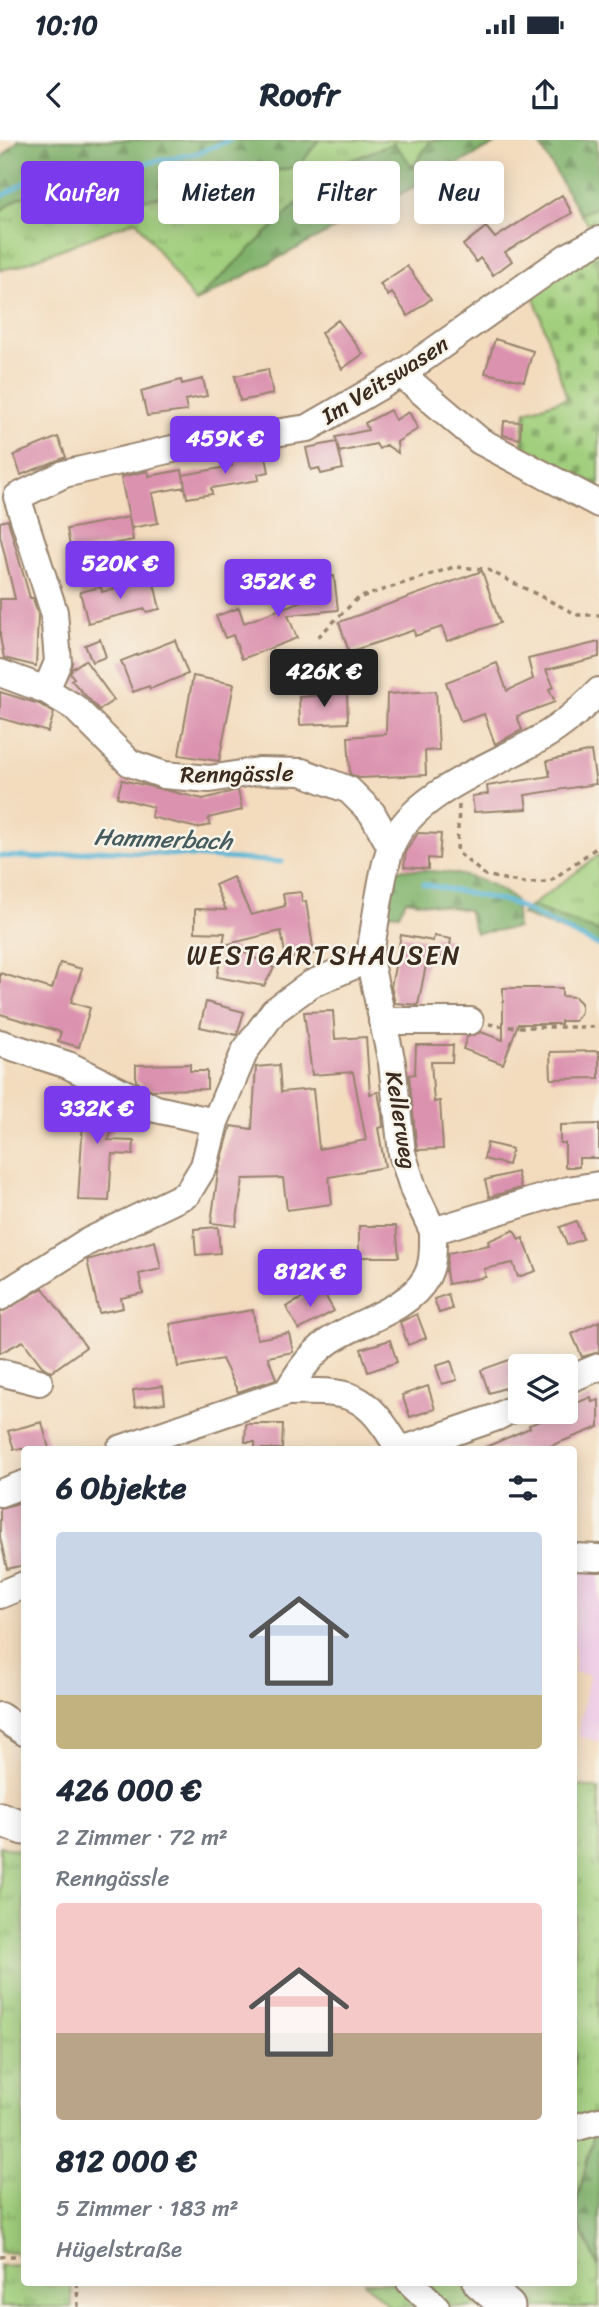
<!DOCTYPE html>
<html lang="de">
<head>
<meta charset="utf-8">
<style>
  :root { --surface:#fff; --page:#f2f2f3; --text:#1f2937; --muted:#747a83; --accent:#7c3aed }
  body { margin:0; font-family:Sriracha,sans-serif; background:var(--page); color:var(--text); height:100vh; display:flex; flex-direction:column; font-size:26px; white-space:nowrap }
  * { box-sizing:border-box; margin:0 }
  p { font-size:23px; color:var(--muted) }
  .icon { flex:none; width:38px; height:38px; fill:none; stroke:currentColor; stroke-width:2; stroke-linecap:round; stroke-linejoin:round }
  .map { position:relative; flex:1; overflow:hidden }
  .drawer { position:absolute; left:21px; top:1306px; width:556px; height:840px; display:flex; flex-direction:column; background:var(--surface); border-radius:7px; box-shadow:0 4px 18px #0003 }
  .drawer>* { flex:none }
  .banner { position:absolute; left:21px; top:21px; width:558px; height:63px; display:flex; gap:14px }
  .fabs { position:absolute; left:508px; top:1214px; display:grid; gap:14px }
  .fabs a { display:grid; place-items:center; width:70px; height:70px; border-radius:7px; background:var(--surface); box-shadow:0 4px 18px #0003; font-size:35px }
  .price { position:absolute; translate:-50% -60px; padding:0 16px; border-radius:7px; background:var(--accent); color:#fff; font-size:23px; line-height:46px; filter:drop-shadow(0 2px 4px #0008) }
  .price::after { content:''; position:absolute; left:50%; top:42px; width:21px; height:16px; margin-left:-10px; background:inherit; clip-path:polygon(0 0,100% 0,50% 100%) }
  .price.current { background:#222; color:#fff }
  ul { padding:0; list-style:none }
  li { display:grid; align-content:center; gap:14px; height:371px; padding:0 35px }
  li span { display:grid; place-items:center; height:217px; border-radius:7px; color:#555 }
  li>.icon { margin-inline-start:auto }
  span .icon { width:126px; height:126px; fill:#fffc; stroke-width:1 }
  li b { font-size:30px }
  h2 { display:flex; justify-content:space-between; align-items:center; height:84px; padding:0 35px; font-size:30px }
  .chip { padding:0 24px; border-radius:7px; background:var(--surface); box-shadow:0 4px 18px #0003; font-size:24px; line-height:63px }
  .chip.current { background:var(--accent); color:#fff }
  .status { display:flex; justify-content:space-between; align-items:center; height:49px; padding:0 35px; background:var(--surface); direction:ltr }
  .status svg { height:19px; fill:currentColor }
  header { display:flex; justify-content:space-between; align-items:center; height:91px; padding:0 35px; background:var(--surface); font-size:32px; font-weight:800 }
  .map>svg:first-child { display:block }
  .built { fill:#efd0e6 }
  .grass { fill:url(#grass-tufts); stroke:#6e7c4e; stroke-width:2 }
  .forest { fill:url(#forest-firs); stroke:#5e6e45; stroke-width:2 }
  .cemetery { fill:url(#cemetery-stones); stroke:#6e7c4e; stroke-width:2 }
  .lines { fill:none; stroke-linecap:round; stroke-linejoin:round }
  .stream { stroke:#58b5d6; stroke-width:5 }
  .building { fill:#db92af }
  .minor-casing { stroke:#97836e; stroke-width:30 }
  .major-casing { stroke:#97836e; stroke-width:37 }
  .path { stroke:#97836e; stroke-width:3.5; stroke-dasharray:5 5; stroke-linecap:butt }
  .minor { stroke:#fff; stroke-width:26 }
  .major { stroke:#fff; stroke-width:33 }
  .labels { text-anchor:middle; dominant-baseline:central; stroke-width:5; stroke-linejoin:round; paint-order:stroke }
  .street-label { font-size:23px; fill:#3b2a1e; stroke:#f7f3e8 }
  .water-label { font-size:24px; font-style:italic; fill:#455b5e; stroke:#f7f3e8 }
  .quarter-label { font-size:26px; letter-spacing:2px; fill:#3b2a1e; stroke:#f7f3e8 }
</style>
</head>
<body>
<div class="status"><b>10:10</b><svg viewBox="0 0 49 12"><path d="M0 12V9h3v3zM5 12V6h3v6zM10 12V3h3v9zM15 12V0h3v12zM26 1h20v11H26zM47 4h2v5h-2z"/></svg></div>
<header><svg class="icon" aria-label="back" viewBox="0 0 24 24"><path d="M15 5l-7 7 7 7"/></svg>Roofr<svg class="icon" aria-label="share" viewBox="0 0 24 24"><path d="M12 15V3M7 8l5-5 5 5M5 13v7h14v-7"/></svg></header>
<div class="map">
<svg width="599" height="2167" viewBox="0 0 599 2167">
  <defs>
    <pattern id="grass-tufts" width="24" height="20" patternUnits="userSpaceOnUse" patternTransform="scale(1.75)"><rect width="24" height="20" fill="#a1cf7d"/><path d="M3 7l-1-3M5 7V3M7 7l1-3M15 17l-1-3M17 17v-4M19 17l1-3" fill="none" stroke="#84a866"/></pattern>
    <pattern id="forest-firs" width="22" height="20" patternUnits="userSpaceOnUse" patternTransform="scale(1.75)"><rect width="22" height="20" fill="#80b26c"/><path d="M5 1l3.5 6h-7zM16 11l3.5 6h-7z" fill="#6a9158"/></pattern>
    <pattern id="cemetery-stones" width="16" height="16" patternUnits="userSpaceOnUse" patternTransform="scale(1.75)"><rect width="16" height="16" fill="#a1cf7d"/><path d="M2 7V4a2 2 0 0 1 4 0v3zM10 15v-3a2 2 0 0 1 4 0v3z" fill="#84a866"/></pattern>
  </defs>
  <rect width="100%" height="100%" fill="#f7f3e8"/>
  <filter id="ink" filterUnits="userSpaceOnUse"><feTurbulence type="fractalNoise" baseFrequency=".0143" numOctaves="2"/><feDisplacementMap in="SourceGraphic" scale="14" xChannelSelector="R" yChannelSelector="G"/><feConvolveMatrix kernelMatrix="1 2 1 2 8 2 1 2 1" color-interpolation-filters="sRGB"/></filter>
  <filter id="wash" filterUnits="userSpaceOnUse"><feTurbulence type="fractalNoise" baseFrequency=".00686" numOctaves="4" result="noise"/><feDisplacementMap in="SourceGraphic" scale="28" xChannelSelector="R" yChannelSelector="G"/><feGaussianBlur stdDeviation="1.57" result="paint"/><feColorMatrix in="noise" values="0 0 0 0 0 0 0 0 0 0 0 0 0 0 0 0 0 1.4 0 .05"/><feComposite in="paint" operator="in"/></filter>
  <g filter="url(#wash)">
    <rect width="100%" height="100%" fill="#f3dcbe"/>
    <path class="built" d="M574 1429 599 1434V1602L578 1596 589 1535 574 1532Z"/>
    <path class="grass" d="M319 0H431L413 27 336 26 195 162 136 80 18 126 0 130V71L19 58 63 45 125 64 299 26Z
      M599 66V89L595 92 580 74Z
      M599 715V792L531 766Z
      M574 1645 599 1649V1972L574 1980Z
      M0 1706 24 1712V2112L1 2113Z
      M595 1989 574 2072V1995Z
      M574 2074 599 2128V2167H534L502 2142H574Z
      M24 2125V2142H71L72 2167H0V2126Z
      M364 2142H402L430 2167H390Z
      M424 2142H460L483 2167H449Z"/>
    <path class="forest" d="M19 0H319L299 26 125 64 63 45 19 58 0 71V19Z
      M431 0H503L195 162 336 26 394 3 413 27Z
      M537 0H597L599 66 580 74Z
      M396 729C439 731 480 731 515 760L517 788 476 793 468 770 406 760 399 774 387 773Z
      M531 766 599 792V805L521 774Z
      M599 1988V2127L574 2074 595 1989Z"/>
    <path class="cemetery" d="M599 109V348L580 335 521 311 526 271 567 258 531 147Z"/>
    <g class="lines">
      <path class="stream" d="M0 58 28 40 75 23 127 27 198 13 230 0
        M0 716 47 718 99 710 282 722
        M423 744 509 762 599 806"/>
    </g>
    <g id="blocks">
      <path class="building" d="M562 55 572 73 505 112 512 121 493 135 480 118 476 122 463 105 486 87 495 98Z
        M407 126 431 159 408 176 392 153 388 156 380 144Z
        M338 180 363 214 342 229 321 193Z
        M495 199 533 211 524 241 485 233Z
        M268 229 273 254 240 261 235 236Z
        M203 239 207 256 185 260 187 271 147 276 141 251 181 240 182 244Z
        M390 270 395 280 409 272 418 289 397 302 398 313 386 305 379 309 376 304 339 312 336 297 368 290 365 283Z
        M504 281 521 282 520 299 503 295Z
        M58 297 66 317 21 335 14 315Z
        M337 302 343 329 321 334 319 328 311 330 306 308Z
        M255 315V318L266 317 269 332 258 334 259 340 211 348 212 354 187 358 183 335 232 326 231 319Z
        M182 330 185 347 152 353 158 383 131 388 121 337 148 331 149 336Z
        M129 377 133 400 71 412 67 389Z
        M8 380 30 458H33L38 475 36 526 4 518 0 497V459H15L0 395V382Z
        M482 431 500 483 447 501 442 487 415 496 414 490 349 512 339 482Z
        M334 436 338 470 288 475 297 498 242 519 233 495 225 498 216 476 239 468 244 483 304 460 303 438Z
        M153 439 160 469 146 472 145 469 88 483 80 452 101 447 102 452Z
        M100 499 106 517 92 522 85 505Z
        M175 500 188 534 150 549 149 546 133 552 121 521Z
        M599 502V517L546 530 554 547 549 549 555 562 517 576 522 590 495 604 484 574 461 582 446 542 497 523 507 551 533 539 528 519Z
        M85 520 114 560 99 570 71 540 74 538 70 533 72 529Z
        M193 536 234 544 219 621 179 615Z
        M436 551 439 610 425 611 426 635 359 638 350 634 348 597 386 594 387 554Z
        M0 552 39 564 54 573 48 592 0 578Z
        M347 553 348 583 300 585 299 557Z
        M591 611 596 644 525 655 527 669 474 672 472 656 488 654 487 646 550 636 547 621Z
        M122 640 203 659 238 650 242 670 208 678 210 685 197 688 151 677 153 667 117 657Z
        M418 693 441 694 439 719 428 718V729L404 727 406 711Z
        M233 737 251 775 285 766 283 754 301 752 302 762 306 761 314 814 286 819 281 791 228 804 274 828 264 846 217 837 225 793 195 792V769L226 770 215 745Z
        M401 795 433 801 434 796 451 799 448 818 428 815 418 865 395 863 391 847Z
        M60 823 82 829 71 862 90 868 79 907 58 901 61 892 0 874V833L52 849Z
        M503 848H562V856L575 857 581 863V872L575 881H561V884H518L503 924 463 909 467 897 481 892 503 900Z
        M206 862 244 872 237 895 200 887Z
        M333 871 335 899 366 897 370 954 378 952 382 974 383 987 378 988 385 1027 329 1037 332 1064 287 1070 283 1038 243 1039 236 1086 211 1083 218 1033 231 986 252 989 256 927 279 925 281 952 313 949 319 1009 366 1000 353 932 312 935 304 872Z
        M416 905H453L452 922H431L434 962 440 961 443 1009 417 1010 409 935 415 934Z
        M599 911V938L551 939 550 912Z
        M190 924V931H207V949L152 950 136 941V925Z
        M81 950 123 971 108 1000 134 1001 133 1015 112 1014 109 1061 78 1060 83 982 68 974Z
        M599 984V1018H579V1027H565V1003H560V985Z
        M487 1003 512 1009 508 1025 484 1019Z
        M517 1032 521 1048 489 1057 485 1040Z
        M576 1081 583 1099 567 1105 560 1087Z
        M359 1086H396L399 1117H359Z
        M218 1087 220 1113 196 1115 194 1089Z
        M514 1090 519 1100 523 1098 536 1131 518 1137 513 1123 484 1129 486 1137 448 1144 446 1131 448 1113 489 1105 488 1101Z
        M155 1101 161 1129 139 1134 143 1153 121 1158 123 1168 99 1173 87 1120Z
        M43 1148 86 1207 51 1232 42 1226 23 1201 0 1213V1173Z
        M321 1148 334 1171 299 1190 286 1167Z
        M448 1154 452 1169 439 1173 434 1159Z
        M253 1170 257 1199 289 1193 293 1212 268 1217 276 1239 238 1252 222 1219 178 1227 170 1184Z
        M417 1174 426 1198 408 1205 400 1182Z
        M599 1181V1212L582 1217 572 1194Z
        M390 1200 397 1222 368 1232 361 1209Z
        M520 1216V1231L514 1233 518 1244 489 1253 481 1230Z
        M451 1221 457 1240 442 1244 436 1226Z
        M163 1246 165 1263 135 1267 133 1250Z
        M428 1246 435 1269 410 1277 402 1255Z
        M591 1257 592 1262 599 1260V1287L543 1309H481L530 1288 529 1285 565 1272 577 1266 576 1263Z
        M42 1282 49 1309H14L8 1291Z
        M246 1284H283L282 1309H255V1302H245Z
        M19 1363 22 1375 24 1374V1425L7 1429 0 1397V1368Z"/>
    </g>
  </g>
  <g filter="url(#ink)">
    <use href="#blocks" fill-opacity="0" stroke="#97836e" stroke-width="2"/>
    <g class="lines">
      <g class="minor-casing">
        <path id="minor" d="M401 234 480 301 599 364
          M0 533 46 550 74 567 130 623 164 635 210 639 259 631 302 632 349 650 372 673 391 707
          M46 550 58 522 54 472 17 357 64 334 181 307 308 288 401 234 567 117 599 100
          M369 819 392 923 402 1013 414 1051 433 1091 568 1050 599 1045
          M382 881H470
          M0 903 68 925 156 969 215 982
          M0 1157 85 1103 187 1054 204 1026 215 982 245 911 274 871 311 844 369 819C375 789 381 731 392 704 413 655 487 628 532 603 557 590 579 572 599 551
          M0 1232 39 1242
          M565 1241 599 1227
          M287 1252C351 1251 365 1251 399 1309
          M120 1309 287 1252C298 1233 310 1215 328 1202 358 1181 407 1171 426 1138 434 1124 433 1107 433 1091
          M405 1309 497 1277 520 1265
          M0 1353 24 1344
          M574 1417 599 1418
          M0 1455 24 1445
          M0 1576 24 1592
          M574 1988 599 1981
          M410 2142 436 2167"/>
      </g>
      <g class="major-casing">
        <path id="major" d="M0 1679 24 1688
          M480 2142 508 2167"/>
      </g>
      <path class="path" d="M318 497 358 458 454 427 486 429 578 475H599
        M459 665 457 712 485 735 523 743 549 742 599 706
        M489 884 506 887H599
        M0 2117 24 2115
        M77 2142 78 2167"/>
      <use href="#minor" class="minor"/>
      <use href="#major" class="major"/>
    </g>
  </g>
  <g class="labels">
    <g class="street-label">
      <text transform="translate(385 240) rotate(-32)">Im Veitswasen</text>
      <text transform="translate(237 634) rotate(-1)">Renngässle</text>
      <text transform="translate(401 980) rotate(81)">Kellerweg</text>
    </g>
    <g class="water-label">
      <text transform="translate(163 699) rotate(2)">Hammerbach</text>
    </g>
    <g class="quarter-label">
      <text x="324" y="815">WESTGARTSHAUSEN</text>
    </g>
  </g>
</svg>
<div class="fabs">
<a><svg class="icon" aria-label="layers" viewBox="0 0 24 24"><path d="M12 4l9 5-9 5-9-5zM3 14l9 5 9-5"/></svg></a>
</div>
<b class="price" style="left:225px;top:336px">459K €</b>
<b class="price" style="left:120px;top:461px">520K €</b>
<b class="price" style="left:278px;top:479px">352K €</b>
<b class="price current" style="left:324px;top:569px">426K €</b>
<b class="price" style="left:97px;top:1006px">332K €</b>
<b class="price" style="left:310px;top:1169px">812K €</b>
<div class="banner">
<a class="chip current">Kaufen</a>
<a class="chip">Mieten</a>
<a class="chip">Filter</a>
<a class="chip">Neu</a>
</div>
<section class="drawer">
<h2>6 Objekte<svg class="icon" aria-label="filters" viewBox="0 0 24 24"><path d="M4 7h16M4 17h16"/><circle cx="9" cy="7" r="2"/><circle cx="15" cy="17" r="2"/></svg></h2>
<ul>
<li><span style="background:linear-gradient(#c9d6e8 75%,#c2b280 0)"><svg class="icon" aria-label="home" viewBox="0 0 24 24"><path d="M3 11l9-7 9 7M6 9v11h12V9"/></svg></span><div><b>426 000 €</b><p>2 Zimmer · 72 m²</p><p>Renngässle</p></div></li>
<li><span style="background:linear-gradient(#f6c9c9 60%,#b9a48a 0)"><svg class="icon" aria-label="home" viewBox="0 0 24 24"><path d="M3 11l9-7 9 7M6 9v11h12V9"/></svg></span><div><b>812 000 €</b><p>5 Zimmer · 183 m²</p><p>Hügelstraße</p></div></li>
</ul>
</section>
</div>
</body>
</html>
